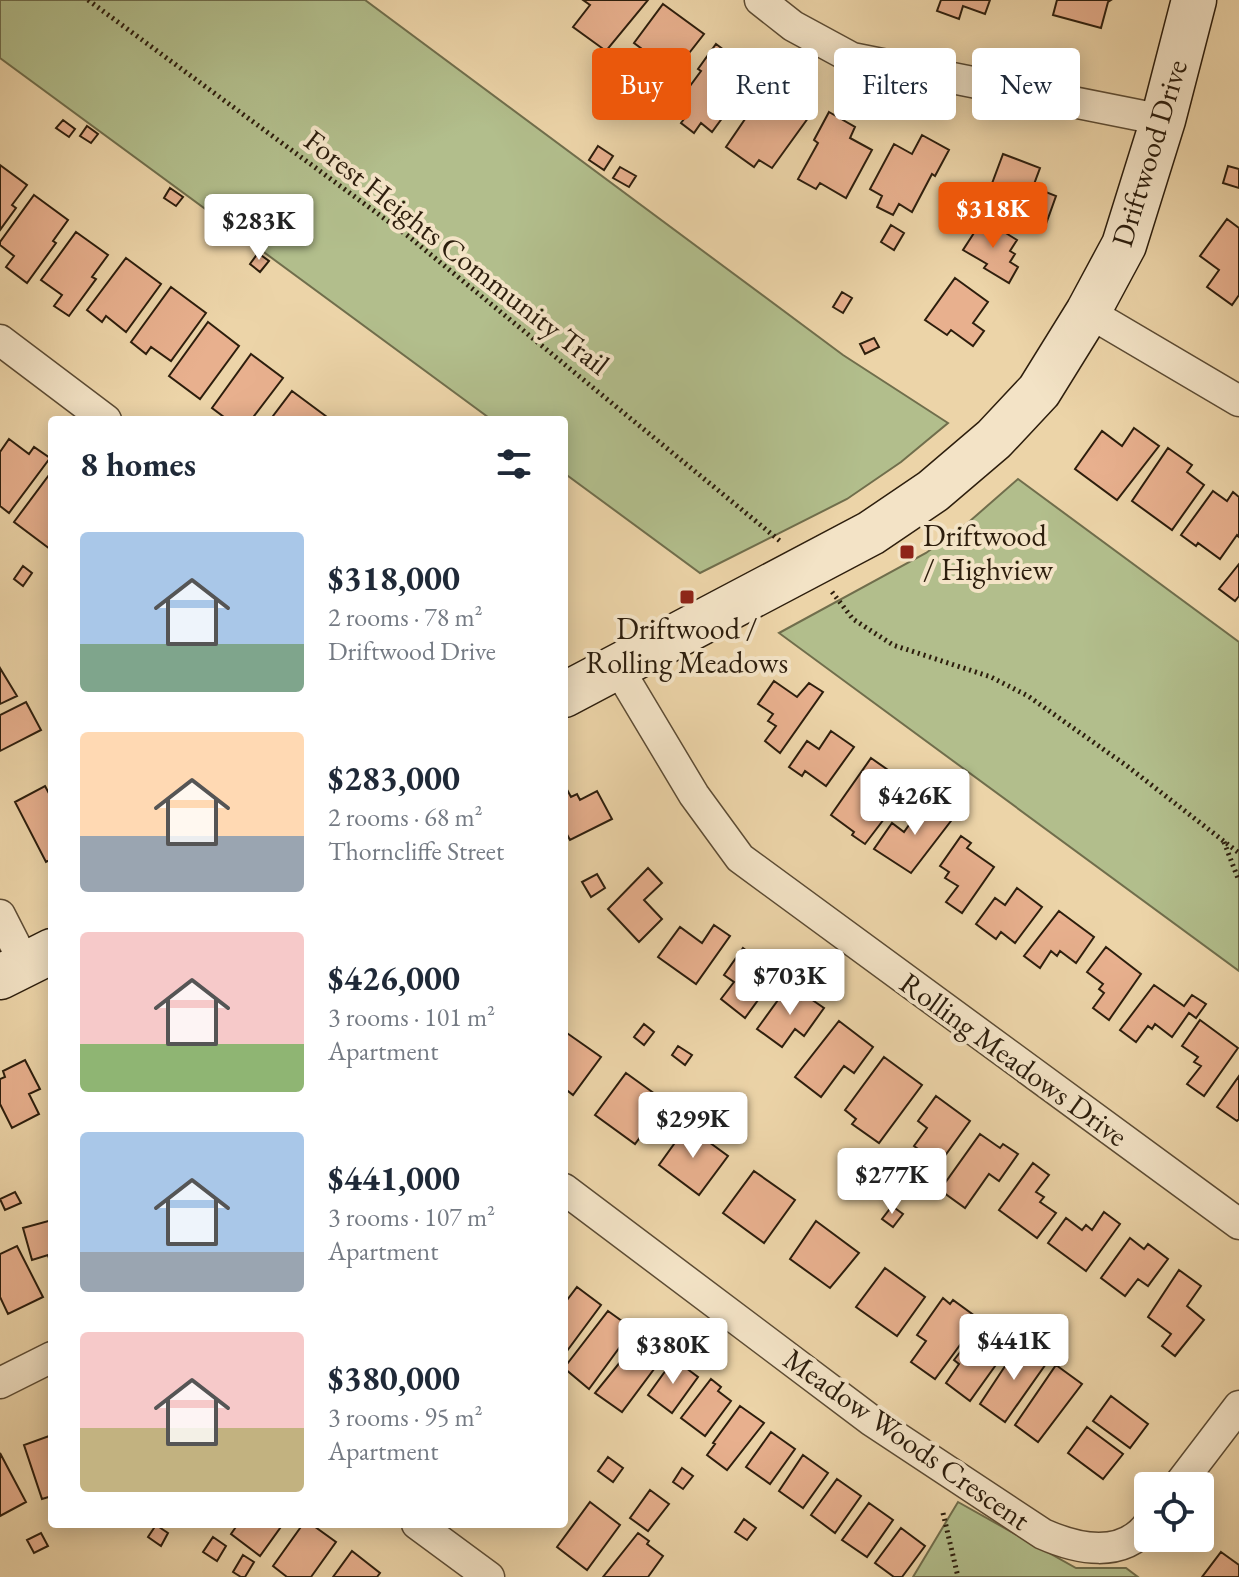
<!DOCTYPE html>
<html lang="en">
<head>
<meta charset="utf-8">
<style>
  :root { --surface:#fff; --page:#f2f2f3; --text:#1f2937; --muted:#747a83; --accent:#ea580c }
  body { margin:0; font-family:"EB Garamond",serif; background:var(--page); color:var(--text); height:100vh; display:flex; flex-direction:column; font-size:30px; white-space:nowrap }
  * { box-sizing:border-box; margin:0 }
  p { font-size:26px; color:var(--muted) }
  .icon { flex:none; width:44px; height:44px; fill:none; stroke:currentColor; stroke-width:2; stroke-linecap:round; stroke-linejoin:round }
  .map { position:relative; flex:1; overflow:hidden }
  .sheet { position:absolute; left:48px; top:416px; width:520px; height:1112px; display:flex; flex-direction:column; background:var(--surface); border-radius:8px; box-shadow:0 4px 20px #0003 }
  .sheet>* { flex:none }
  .banner { position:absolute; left:592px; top:48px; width:526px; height:72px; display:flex; gap:16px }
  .fabs { position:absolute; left:1134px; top:1472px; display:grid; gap:16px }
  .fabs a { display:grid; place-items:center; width:80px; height:80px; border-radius:8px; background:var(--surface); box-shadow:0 4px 20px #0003; font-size:40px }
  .price { position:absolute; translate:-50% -68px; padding:0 18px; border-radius:8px; background:#fff; color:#222; font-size:26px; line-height:52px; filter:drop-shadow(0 2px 4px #0008) }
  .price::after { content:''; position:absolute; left:50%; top:48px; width:24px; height:18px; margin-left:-12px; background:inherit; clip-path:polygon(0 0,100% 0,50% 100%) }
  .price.selected { background:var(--accent); color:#fff }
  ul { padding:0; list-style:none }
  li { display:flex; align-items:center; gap:24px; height:200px; padding:0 32px }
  li span { display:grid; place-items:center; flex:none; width:224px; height:160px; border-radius:8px; color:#555 }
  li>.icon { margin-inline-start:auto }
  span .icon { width:96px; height:96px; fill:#fffc; stroke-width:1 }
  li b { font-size:34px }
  h2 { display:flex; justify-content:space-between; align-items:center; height:96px; padding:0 32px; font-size:34px }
  .tag { padding:0 28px; border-radius:8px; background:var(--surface); box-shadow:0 4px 20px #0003; font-size:28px; line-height:72px }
  .tag.selected { background:var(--accent); color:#fff }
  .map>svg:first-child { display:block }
  .green { fill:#b2be8c; stroke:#706e4c; stroke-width:2 }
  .building { fill:#e8b08e; stroke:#2d1e0d; stroke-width:2 }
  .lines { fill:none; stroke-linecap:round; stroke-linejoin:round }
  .street-casing { stroke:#5d4c34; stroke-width:33 }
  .secondary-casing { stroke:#2d1e0d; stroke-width:47 }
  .path { stroke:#2d1e0d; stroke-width:5; stroke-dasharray:2 4; stroke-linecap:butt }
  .street { stroke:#f3e3c6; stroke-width:30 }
  .secondary { stroke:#f3e3c6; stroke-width:44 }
  .poi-dot { fill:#8f2418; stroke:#f3e3c6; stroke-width:3 }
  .labels { text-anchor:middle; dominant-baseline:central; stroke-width:8; stroke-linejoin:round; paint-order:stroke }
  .street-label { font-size:30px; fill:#2d1e0d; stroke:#f3e3c6 }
  .poi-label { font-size:30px; fill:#2d1e0d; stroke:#f3e3c6; text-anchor:start }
</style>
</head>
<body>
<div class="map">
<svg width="1239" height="1577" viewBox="0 0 1239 1577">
  <rect width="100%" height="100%" fill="#ecd4a8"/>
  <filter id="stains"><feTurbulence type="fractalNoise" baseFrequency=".0025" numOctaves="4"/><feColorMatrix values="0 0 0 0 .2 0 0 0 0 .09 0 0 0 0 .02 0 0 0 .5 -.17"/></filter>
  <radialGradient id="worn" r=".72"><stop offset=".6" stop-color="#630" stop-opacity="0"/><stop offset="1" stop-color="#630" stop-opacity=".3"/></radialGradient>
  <path class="green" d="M0 0H365L843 355 948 423 901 462 847 499 700 573 564 473V420H492L0 58Z
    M1018 479 1239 642V971L779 633 926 553 970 521Z
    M958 1502 1076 1568H1126L1138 1577H913Z"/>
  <path class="building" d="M583 0H648L606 51 573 27 590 5Z
    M941 0H990L985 14 963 6 959 19 937 11Z
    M1057 0H1111L1108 2 1101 28 1053 15Z
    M663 4 704 34 657 94 626 71 642 49 634 43Z
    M716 44 740 62 727 79 742 91 712 132 701 123 694 133 681 123 688 114 676 105 701 71 698 69Z
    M787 97 811 114 772 168 759 160 754 167 726 147 756 103 774 116Z
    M829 112 855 127 850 138 872 150 846 198 820 183 816 189 798 179 818 143 814 140Z
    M63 120 75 129 69 137 56 128Z
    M87 126 98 134 91 143 80 136Z
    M922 135 949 150 935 176 932 174 912 212 899 204 893 215 877 207 882 196 870 189 894 144 912 154Z
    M598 146 613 156 604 170 589 160Z
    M1003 154 1040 168 1033 187 1056 196 1046 224 1017 213 1019 209 987 197Z
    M0 165 27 185 12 205 16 208 0 230Z
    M1228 166 1239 169V188L1223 183Z
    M620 167 636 176 629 187 613 178Z
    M170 188 183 197 176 206 164 198Z
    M34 195 68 220 53 241 56 243 27 283 6 267 14 256 0 245V242Z
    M983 219 1017 240 1010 251 1015 254 1010 262 1018 267 1009 283 984 268 987 264 963 250Z
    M1227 219 1239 228V295L1232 305 1207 287 1219 270 1200 256Z
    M891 225 904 233 894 250 881 242Z
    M76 232 108 255 92 277 96 279 69 316 54 306 62 295 41 280Z
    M258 253 269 261 260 272 250 264Z
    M126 258 161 284 126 332 106 316 102 322 87 310Z
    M955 278 988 302 973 323 984 331 973 346 951 330 947 335 925 320Z
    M171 287 206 313 171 361 151 347 146 354 131 342Z
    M842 292 852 298 843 313 833 307Z
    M208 322 239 346 200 399 169 376Z
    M874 338 879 347 865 354 860 344Z
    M251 354 283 378 251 420H228L212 408Z
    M292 391 327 417 325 420H270Z
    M1134 428 1159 446 1117 500 1075 469 1102 431 1122 446Z
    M9 439 29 454 34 447 50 458 9 513 0 506V452Z
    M1168 448 1192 465 1187 472 1204 485 1172 530 1132 501Z
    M49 475H52V545L50 549 14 522Z
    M1213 491 1227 501 1233 492 1239 497V537L1237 535 1220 559 1198 543 1196 546 1181 535Z
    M1239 564V596L1235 601 1219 589Z
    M23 566 32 573 23 586 14 579Z
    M0 668 17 696 0 704Z
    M774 681 797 697 809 683 823 692 780 753 765 741 776 726 768 721 773 714 758 704Z
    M26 702 41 730 0 751V715Z
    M831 731 854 747 826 786 805 771 802 776 789 767 807 741 819 749Z
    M871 758 898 777 874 812 884 819 865 844 852 835 854 832 831 815Z
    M564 784 571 797 577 794 580 800 597 791 612 819 570 840 564 829Z
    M45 786 52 799V859L46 862 15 802Z
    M928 798 954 817 911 873 874 849 892 823 904 832Z
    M961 836 971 843 967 848 994 867 962 913 946 902 958 886 945 878 949 872 940 866Z
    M648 868 662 883 644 900 662 919 639 942 608 909Z
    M597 874 605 888 591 897 582 882Z
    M1017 888 1042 907 1015 943 1001 932 996 939 976 924 995 898 1005 905Z
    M1059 911 1094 937 1076 963 1060 951 1057 956 1051 951 1040 968 1024 956Z
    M714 925 730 936 696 984 658 957 680 927 702 943Z
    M1106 947 1141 974 1109 1020 1093 1008 1104 993 1099 989 1103 984 1087 972Z
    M743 948 763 963 760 967 774 978 745 1018 721 999 734 982 724 975Z
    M1154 985 1184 1006 1192 995 1206 1004 1196 1018 1189 1013 1172 1037 1155 1024 1152 1029 1148 1026 1136 1042 1120 1030Z
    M786 989 801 1000 805 995 824 1008 804 1036 795 1029 782 1047 757 1029Z
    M1200 1020 1238 1048 1204 1096 1187 1084 1201 1066 1194 1062 1198 1057 1182 1046Z
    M839 1021 873 1047 854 1073 844 1066 821 1097 795 1077Z
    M644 1024 654 1032 644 1045 634 1037Z
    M564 1031 601 1057 573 1095 564 1088Z
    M678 1046 692 1055 685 1065 672 1055Z
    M884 1057 922 1085 879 1143 852 1124 856 1119 845 1110Z
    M25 1060 40 1089 29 1094 39 1114 12 1128 0 1104V1079L5 1077 3 1071Z
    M626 1073 666 1102 635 1144 595 1115Z
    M1239 1076V1119L1237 1121 1217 1107Z
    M936 1096 970 1121 939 1164 914 1146 927 1128 918 1121Z
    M687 1126 728 1156 699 1195 659 1165Z
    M980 1134 1000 1148 1003 1144 1018 1154 999 1181 989 1174 965 1208 940 1190Z
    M856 1153 869 1163 860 1176 846 1166Z
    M1033 1163 1049 1175 1036 1192 1044 1197 1040 1202 1056 1213 1037 1238 999 1210Z
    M754 1171 795 1200 764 1243 723 1213Z
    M15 1192 21 1203 5 1210 0 1199Z
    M892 1206 903 1214 893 1227 882 1219Z
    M1104 1212 1120 1224 1086 1271 1048 1243 1066 1218 1082 1230 1086 1225 1092 1230Z
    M52 1220V1269L48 1255 32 1260 23 1228Z
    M816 1221 859 1253 830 1288 790 1259Z
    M1130 1238 1144 1249 1148 1244 1168 1259 1148 1286 1138 1279 1125 1296 1101 1278Z
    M17 1246 43 1297 8 1314 0 1297V1254Z
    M885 1268 925 1297 897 1336 856 1307Z
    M1179 1270 1201 1286 1187 1306 1204 1320 1175 1356 1162 1346 1171 1334 1148 1317Z
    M577 1287 601 1305 564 1355V1304Z
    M943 1298 950 1304 953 1300 979 1319 935 1379 911 1362 926 1341 917 1335Z
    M608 1311 633 1329 589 1389 564 1368Z
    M987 1321 1013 1341 970 1401 946 1383 959 1364 954 1360 961 1351 964 1353Z
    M642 1335 666 1353 622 1412 595 1393Z
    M1021 1342 1048 1361 1005 1422 980 1404Z
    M674 1359 698 1377 672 1413 648 1395Z
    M1056 1365 1082 1384 1038 1442 1015 1425Z
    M711 1379 721 1387 718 1391 731 1401 705 1436 681 1418Z
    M1111 1396 1148 1424 1130 1448 1093 1421Z
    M740 1406 764 1423 727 1470 707 1455 715 1444 713 1443Z
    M1087 1427 1123 1454 1103 1479 1068 1453Z
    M771 1432 795 1449 770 1484 746 1467Z
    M52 1435V1496L42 1499 24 1445Z
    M0 1453 26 1502 0 1516Z
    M803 1455 828 1473 803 1508 779 1491Z
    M608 1457 623 1468 613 1482 598 1471Z
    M682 1468 693 1476 683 1489 673 1482Z
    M837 1479 861 1496 835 1533 811 1515Z
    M650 1490 669 1504 648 1531 630 1518Z
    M590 1502 620 1525 587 1570 557 1547Z
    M869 1503 893 1520 867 1557 842 1540Z
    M744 1519 756 1528 747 1540 735 1532Z
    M238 1524H283L260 1556 231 1534Z
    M303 1524H311L336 1542 311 1577H287L273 1566Z
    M156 1525 168 1533 161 1546 148 1537Z
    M901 1528 925 1546 902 1577H894L875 1563Z
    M41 1533 48 1546 34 1553 27 1540Z
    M638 1533 649 1541 647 1544 663 1556 648 1577H603Z
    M213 1537 226 1546 217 1561 203 1552Z
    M352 1551 380 1573 377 1577H333Z
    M1221 1552 1239 1565V1577H1202Z
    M243 1555 254 1562 245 1577H241L233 1572Z"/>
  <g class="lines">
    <g class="street-casing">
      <path id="street" d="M760 0 793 26 852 58 1163 120
        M1088 312 1239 401
        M0 340 106 420
        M618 668 694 795 740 858 1239 1224
        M0 915 25 964
        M564 1189 872 1421 1043 1534C1077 1549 1122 1559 1148 1525
        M0 1383 52 1357
        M1178 1486 1239 1406
        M417 1524 489 1577"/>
    </g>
    <g class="secondary-casing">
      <path id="secondary" d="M564 695 871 533 933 491 994 439 1039 391 1088 312 1124 245 1163 120 1194 0
        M0 977 52 951"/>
    </g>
    <path class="path" d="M88 0 408 236 780 541
      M832 592 853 619 893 645 991 677 1028 696 1127 766 1239 853
      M1224 842 1239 881
      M943 1513 958 1577"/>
    <use href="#street" class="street"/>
    <use href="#secondary" class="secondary"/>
  </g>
  <g class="poi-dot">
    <rect x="899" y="544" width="16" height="16" rx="4"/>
    <rect x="679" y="589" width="16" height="16" rx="4"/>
  </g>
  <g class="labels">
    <g class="street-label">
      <text transform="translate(1149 153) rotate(-73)">Driftwood Drive</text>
      <text transform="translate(457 252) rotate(38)">Forest Heights Community Trail</text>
      <text transform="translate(1014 1059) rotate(36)">Rolling Meadows Drive</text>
      <text transform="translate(907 1439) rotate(35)">Meadow Woods Crescent</text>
    </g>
    <g class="poi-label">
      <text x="923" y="535">Driftwood<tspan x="923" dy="34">/ Highview</tspan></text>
      <text x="687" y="628" text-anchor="middle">Driftwood /<tspan x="687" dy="34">Rolling Meadows</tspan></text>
    </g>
  </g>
  <rect width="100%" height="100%" filter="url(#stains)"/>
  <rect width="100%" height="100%" fill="url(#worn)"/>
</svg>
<div class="fabs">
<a><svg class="icon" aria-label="locate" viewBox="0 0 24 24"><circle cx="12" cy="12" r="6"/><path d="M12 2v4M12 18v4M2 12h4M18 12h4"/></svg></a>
</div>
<b class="price selected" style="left:993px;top:250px">$318K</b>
<b class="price" style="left:259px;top:262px">$283K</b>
<b class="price" style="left:915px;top:837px">$426K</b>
<b class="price" style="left:790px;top:1017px">$703K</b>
<b class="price" style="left:693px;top:1160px">$299K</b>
<b class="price" style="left:892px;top:1216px">$277K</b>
<b class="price" style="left:1014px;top:1382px">$441K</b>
<b class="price" style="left:673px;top:1386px">$380K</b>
<div class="banner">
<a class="tag selected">Buy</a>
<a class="tag">Rent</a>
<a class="tag">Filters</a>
<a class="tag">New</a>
</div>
<section class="sheet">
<h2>8 homes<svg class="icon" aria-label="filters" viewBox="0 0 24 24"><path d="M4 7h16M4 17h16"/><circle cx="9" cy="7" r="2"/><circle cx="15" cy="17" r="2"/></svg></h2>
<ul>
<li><span style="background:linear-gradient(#a9c7e8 70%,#7fa58c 0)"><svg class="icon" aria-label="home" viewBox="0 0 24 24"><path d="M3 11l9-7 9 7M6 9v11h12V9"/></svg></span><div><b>$318,000</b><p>2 rooms · 78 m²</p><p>Driftwood Drive</p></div></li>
<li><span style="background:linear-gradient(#ffd9b3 65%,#9aa5b1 0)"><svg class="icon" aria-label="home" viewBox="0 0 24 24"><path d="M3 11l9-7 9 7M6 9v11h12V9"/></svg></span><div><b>$283,000</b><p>2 rooms · 68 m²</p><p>Thorncliffe Street</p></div></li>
<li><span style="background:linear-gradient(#f6c9c9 70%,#8fb573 0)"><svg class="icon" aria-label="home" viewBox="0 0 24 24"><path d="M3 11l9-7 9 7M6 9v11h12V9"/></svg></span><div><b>$426,000</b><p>3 rooms · 101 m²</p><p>Apartment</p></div></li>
<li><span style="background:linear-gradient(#a9c7e8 75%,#9aa5b1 0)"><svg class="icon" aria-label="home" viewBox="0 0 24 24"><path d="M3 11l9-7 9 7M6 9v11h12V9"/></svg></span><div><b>$441,000</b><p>3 rooms · 107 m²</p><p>Apartment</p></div></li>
<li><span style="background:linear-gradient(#f6c9c9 60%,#c2b280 0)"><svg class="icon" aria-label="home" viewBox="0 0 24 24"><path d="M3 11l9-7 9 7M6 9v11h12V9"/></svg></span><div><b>$380,000</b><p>3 rooms · 95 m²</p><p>Apartment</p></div></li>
</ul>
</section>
</div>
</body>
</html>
